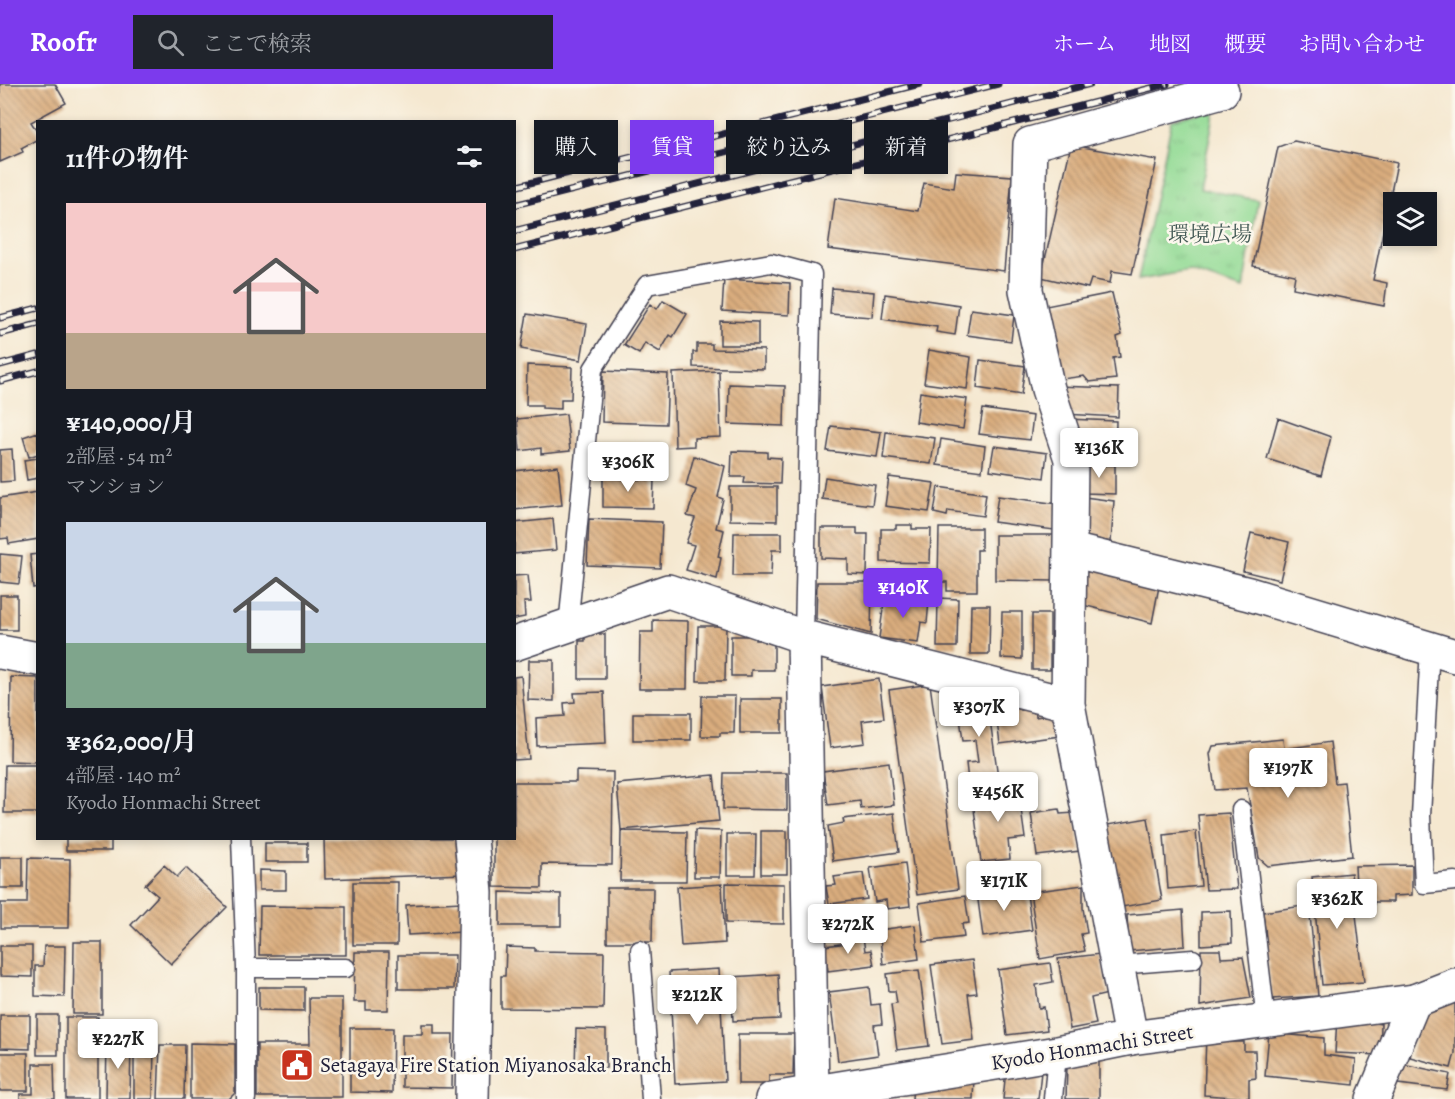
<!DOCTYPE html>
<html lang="ja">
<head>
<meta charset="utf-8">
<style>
  :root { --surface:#171b24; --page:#20242c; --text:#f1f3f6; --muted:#9ea1a6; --accent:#7c3aed }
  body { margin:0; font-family:Alegreya,"Noto Serif JP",serif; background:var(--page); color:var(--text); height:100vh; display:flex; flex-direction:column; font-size:22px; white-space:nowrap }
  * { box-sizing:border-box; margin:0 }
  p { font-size:20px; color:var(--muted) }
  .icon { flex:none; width:33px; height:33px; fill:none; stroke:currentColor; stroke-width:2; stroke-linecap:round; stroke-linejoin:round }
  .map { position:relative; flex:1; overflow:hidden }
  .drawer { position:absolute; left:36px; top:36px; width:480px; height:720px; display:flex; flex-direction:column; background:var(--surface); border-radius:0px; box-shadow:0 3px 9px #0003 }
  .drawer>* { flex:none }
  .hud { position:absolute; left:534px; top:36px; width:570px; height:54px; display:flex; gap:12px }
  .tools { position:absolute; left:1383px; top:108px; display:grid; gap:12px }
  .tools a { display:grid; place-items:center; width:54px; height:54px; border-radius:0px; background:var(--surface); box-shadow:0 3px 9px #0003; font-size:30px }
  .price { position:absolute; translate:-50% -51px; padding:0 14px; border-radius:6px; background:#fff; color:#222; font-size:20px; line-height:39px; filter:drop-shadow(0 2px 3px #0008) }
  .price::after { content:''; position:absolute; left:50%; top:36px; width:18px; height:14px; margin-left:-9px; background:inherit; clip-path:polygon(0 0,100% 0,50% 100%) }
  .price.selected { background:var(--accent); color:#fff }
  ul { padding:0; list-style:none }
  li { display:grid; align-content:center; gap:12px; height:318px; padding:0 30px }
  li span { display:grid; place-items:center; height:186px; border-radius:0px; color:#555 }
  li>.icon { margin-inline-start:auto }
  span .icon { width:108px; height:108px; fill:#fffc; stroke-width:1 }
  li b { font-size:26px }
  h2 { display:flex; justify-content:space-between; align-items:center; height:72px; padding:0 30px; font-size:26px }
  .pill { padding:0 21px; border-radius:0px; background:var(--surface); box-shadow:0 3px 9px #0003; font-size:21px; line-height:54px }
  .pill.selected { background:var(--accent); color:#fff }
  header { display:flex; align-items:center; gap:36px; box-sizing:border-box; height:84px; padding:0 30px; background:var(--accent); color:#fff }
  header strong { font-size:28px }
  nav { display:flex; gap:33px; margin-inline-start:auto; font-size:21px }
  .search { width:420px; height:54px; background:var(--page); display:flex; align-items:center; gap:15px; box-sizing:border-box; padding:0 21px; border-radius:0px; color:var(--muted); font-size:22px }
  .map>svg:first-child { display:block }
  .park { fill:url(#park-tufts); stroke:#5b7e68; stroke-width:1.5 }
  .building { fill:url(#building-back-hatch) }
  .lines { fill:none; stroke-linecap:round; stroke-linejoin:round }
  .lane-casing { stroke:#424051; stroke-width:21 }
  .street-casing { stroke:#424051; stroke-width:36 }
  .secondary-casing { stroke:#424051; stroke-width:36 }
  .lane { stroke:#fff; stroke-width:18 }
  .street { stroke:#fff; stroke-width:33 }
  .secondary { stroke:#fff; stroke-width:33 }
  .rail-casing { stroke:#22223b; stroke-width:7 }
  .rail { stroke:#fbf7ec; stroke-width:4.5; stroke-dasharray:14; stroke-linecap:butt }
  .labels { text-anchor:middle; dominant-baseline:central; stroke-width:5; stroke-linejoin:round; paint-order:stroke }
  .park-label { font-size:21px; fill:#445a56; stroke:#fbf7ec }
  .street-label { font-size:21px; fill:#22223b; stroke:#fbf7ec }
  .poi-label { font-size:21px; fill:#22223b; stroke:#fbf7ec; text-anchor:start }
</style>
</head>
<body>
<header>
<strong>Roofr</strong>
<div class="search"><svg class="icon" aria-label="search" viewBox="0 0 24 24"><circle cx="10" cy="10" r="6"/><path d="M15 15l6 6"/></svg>ここで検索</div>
<nav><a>ホーム</a><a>地図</a><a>概要</a><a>お問い合わせ</a></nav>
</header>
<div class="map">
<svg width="1455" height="1015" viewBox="0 0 1455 1015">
  <defs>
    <pattern id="park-tufts" width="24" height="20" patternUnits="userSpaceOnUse" patternTransform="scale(1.5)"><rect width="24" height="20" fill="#94db96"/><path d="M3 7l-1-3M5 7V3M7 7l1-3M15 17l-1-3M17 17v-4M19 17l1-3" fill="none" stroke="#7fbc82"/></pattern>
    <pattern id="building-back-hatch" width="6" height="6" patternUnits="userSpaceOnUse" patternTransform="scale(1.5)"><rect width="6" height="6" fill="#daad7e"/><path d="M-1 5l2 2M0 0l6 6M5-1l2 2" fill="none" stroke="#b08c68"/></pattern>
  </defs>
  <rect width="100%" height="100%" fill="#fbf7ec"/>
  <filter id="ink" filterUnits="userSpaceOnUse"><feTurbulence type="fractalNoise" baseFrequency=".0167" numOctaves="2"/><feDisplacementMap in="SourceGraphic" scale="12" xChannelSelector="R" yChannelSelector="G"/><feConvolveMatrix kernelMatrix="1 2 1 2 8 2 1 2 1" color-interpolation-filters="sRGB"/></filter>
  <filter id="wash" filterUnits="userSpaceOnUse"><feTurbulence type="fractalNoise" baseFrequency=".008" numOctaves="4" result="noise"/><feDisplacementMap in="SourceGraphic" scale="24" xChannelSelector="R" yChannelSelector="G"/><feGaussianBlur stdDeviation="1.35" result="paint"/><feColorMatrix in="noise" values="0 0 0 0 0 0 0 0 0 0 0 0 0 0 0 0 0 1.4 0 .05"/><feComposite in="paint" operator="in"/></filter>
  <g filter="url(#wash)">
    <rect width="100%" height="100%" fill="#f5e8d0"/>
    <path class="park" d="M1215 25 1200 105 1258 116 1243 205 1189 187 1138 196 1172 36Z"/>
    <g id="blocks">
      <path class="building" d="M0 0H55L66 19 31 38 38 49V55L21 64 23 68 0 78Z
        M1294 57 1397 79 1373 196 1387 199 1384 222 1293 204 1295 191 1253 182 1278 63Z
        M1071 61 1157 76 1132 190 1112 187 1110 199 1091 195 1088 204 1041 193Z
        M956 88 1012 92 1004 187 828 165 835 114 918 127 924 99 954 104Z
        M724 195 790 199 789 231 722 227Z
        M832 204 874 208 872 233 830 230Z
        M1112 209 1122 251 1117 253 1120 273 1113 274 1116 295 1089 298 1084 292 1062 295 1046 222Z
        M885 210 959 221 955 251 936 248 937 243 882 235Z
        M663 216 687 230 673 253 670 251 660 268 645 259 639 270 624 261 650 220 657 225Z
        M971 225 1014 231 1011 257 967 251Z
        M527 230 587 240 581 276 521 265Z
        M720 237 758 238V261H720Z
        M697 260H712V265L764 266V285L693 283V268H697Z
        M929 266 971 273 967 305 924 299Z
        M980 276 1025 282 1021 311 977 304Z
        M527 281 572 283 571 315H561V325L542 324V321H526Z
        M603 287 668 290 666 340 602 338Z
        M719 287 721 353 694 354V362L675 363 673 289Z
        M729 300 785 302 784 342 728 340Z
        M1054 302 1119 304 1118 333 1065 330Z
        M920 308 967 315 963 345 916 338Z
        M983 325 1033 332 1030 356 979 350Z
        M566 330 570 367 541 370V364L520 367 517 335Z
        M1278 334 1331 353 1321 392 1267 375Z
        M1066 335 1116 337 1115 376H1077Z
        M831 342 881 348 877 373 827 367Z
        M38 348V370L29 373 23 353Z
        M886 348 935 354 931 380 883 374Z
        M941 355 985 362 982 387 937 381Z
        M994 362 1047 369 1044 394 990 386Z
        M12 365 14 397 0 398V366Z
        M605 366 656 367V391L605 390Z
        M732 367 767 368V373L781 374 780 400 744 399 745 393H731Z
        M694 372 725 382 718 413 723 415 716 444 724 446 718 473 721 474 717 495 686 486 694 461 686 459 695 434 687 432 696 406 686 402Z
        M38 374V394L27 396 24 376Z
        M1083 381H1115V410L1084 409Z
        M558 382 562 421 514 426V387Z
        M825 393 875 401 872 421 822 415Z
        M889 393 934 399 929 428 885 422Z
        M603 394 654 396 653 424 603 423Z
        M730 403H777V437L730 436Z
        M938 403 986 410 983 432 948 427 947 432 934 429Z
        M38 408V455L9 460 8 454 0 455V414Z
        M998 412 1058 420 1054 446 994 438Z
        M1077 412 1114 417 1111 458 1078 451Z
        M553 435 556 466 514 470V439Z
        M589 435 662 438 660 484 587 481Z
        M896 441H912V445H931L930 479 881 478V445H896Z
        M821 444H857V450H868L867 491 848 490V475L821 474Z
        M939 444H981V466H977V507H947V498H938Z
        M734 449H782V466H772L771 492H733Z
        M1251 449 1289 458 1280 496 1243 487Z
        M995 451H1054V497L995 496Z
        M0 470 22 472 19 500 0 498Z
        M38 470V503L33 504 30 471Z
        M1081 475 1160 497 1152 539 1083 521Z
        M528 491 531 518H524L525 533 514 535V492Z
        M817 498H872L871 550 816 535Z
        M0 511H17V546H0Z
        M885 511 929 517 927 539 921 538 918 559 879 554Z
        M938 514 958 515 957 563H937Z
        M971 521H990L989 570H970Z
        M1002 528H1022V575L1001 574Z
        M1032 530H1050V586H1032Z
        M653 536 688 537 687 605H639L640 548H653Z
        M698 542H726L725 597H697Z
        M585 550H605V595H579V557H585Z
        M731 552H755V556H774V586H751V592H731Z
        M529 576H554V617L528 616Z
        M521 592 529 675 514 676V593Z
        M11 593 38 594V678L10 677Z
        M879 595 884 634 862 637 865 659 830 664 822 603Z
        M930 600 958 805 917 811 889 606Z
        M604 608 606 659 537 662 536 634 565 632 564 619 575 618 574 609Z
        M702 612H735L734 649H720V652H701Z
        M987 614 998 693 968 697 966 679 978 678 975 656 963 657 958 618Z
        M740 615H782V649H740Z
        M1020 619 1021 626 1035 625 1036 633 1057 630 1060 652 1000 660 995 623Z
        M633 629H691V656H633Z
        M1283 655 1284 665 1330 658 1335 699 1344 698 1352 772 1268 782 1259 774 1247 704 1215 706 1210 670 1213 662Z
        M889 678 894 721 861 725 860 717 828 721 823 687Z
        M5 681H38V729H4Z
        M576 687 613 688 612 781 542 780V804L494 803V754H514V698H576Z
        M724 689H787V726L723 725Z
        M714 691 719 737 621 746 617 700Z
        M1018 704 1025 754 1008 756 1010 775 981 778 972 710Z
        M1059 725 1060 730 1075 729 1080 767 1037 772 1031 729Z
        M894 729 899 768 833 777 828 742 844 739 843 735Z
        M1229 729 1237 805 1206 806 1198 731Z
        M1148 734 1162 816 1122 823 1107 741Z
        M695 746 721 747 720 793H694Z
        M621 747 687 748 686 797H620Z
        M761 747H787V790H761Z
        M1196 747 1201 802 1168 805 1164 751Z
        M727 750H756L755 791H727Z
        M66 754H111V767H66Z
        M324 754H464L465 790 325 795Z
        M265 759H307V778H265Z
        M0 773H23V804H0Z
        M28 774 70 775 69 844H1V819H27Z
        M905 779 910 822 887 825 886 816 875 818 870 784Z
        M164 781 177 793 186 784 227 823 171 880 131 841 158 812 145 801Z
        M1412 781V811L1393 812V818H1374V821L1357 822 1355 782Z
        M259 786 286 787V806H259Z
        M863 789 867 815 829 820 826 802 836 801 834 793Z
        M1351 789 1364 898 1322 901 1312 793Z
        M353 798H398L397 861H353Z
        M726 799 784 800V840L726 839Z
        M722 800 725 859 681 862 677 803Z
        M1083 801V824L1087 849 1081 850 1085 867 1040 875 1030 808Z
        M1026 803 1032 846 983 853 977 809Z
        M607 804H653L652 858H607Z
        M500 808 561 810V842H500Z
        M965 812 969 839 962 840 964 853 924 858 919 819Z
        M461 818 463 848 408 851 406 821Z
        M1309 821 1318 912 1272 915 1263 828Z
        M260 822 346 823V871H259Z
        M1183 826 1185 862 1129 867 1127 831Z
        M1231 827 1232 859 1201 861V828Z
        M915 841 919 875 883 880 879 846Z
        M863 853 865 867 871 866 874 881 828 887 825 862 847 859 846 855Z
        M74 858H102V930H73Z
        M0 862H32V893L0 892Z
        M44 862H65L64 913 35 912V882H43Z
        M506 863 535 864V867L604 868 603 925 501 924V892H505Z
        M1201 866H1220L1221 874 1243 873 1251 914 1200 922Z
        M355 868H389L388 926H366V918H354Z
        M1100 870 1108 910 1091 914 1096 940 1070 945 1058 875Z
        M398 871H455L454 905H398Z
        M972 876 977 909 968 910 974 956 942 960 931 881Z
        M1050 879 1053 898 1036 901 1039 924 1044 923 1047 946 1007 951 998 886Z
        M719 885 725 997 675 1000 669 888Z
        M919 886 929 962 897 966 891 920 897 919 895 907H889L887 890Z
        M778 890 780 935 733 937 731 893Z
        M259 903H304V927L259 926Z
        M869 903 871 921 880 920 882 940 874 941 878 971 838 977 829 908Z
        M309 914H342V1013H257V960H310Z
        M1449 918 1455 919V969L1451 984 1410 973 1423 925Z
        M0 931H30V965L0 964Z
        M37 931H58V971H37Z
        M66 933H98V1015H66Z
        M1337 933 1381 940 1380 971 1335 969Z
        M422 940H434V950H453L452 1004 402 1003V950H422Z
        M350 944H393L392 1009 350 1008Z
        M576 945 606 946V984H575Z
        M1269 949 1324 954V971L1356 975 1354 1001 1265 992Z
        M738 950H794L793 991H769V1000H738Z
        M1206 952 1222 958H1244V967H1255L1256 994 1249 995V1014L1204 1011Z
        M107 956H131L130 1015H106Z
        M154 959 153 1015H134V960Z
        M190 959 235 960V1009L229 1015H190Z
        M160 961H185L184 1015H158Z
        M0 969H28V1007H0Z
        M1099 974V1015H1066L1067 983Z
        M1398 979 1450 990 1447 1006 1398 1000Z
        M33 980H54L55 1015H20V1010H33Z
        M1006 986 1041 988 1038 1015H1003Z
        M974 994 973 1015H912L913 1000Z"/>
    </g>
  </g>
  <g filter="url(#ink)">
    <use href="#blocks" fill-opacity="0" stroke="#424051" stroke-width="1.5"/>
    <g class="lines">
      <g class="lane-casing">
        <path id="lane" d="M568 543 593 285 647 201 771 179 812 190 804 553
          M1430 563 1421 732 1424 800 1455 797
          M1241 726 1266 936
          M241 754 246 884
          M640 866 651 1015
          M1117 881 1193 875
          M246 1015V884H346
          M1053 1015 1057 969"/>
      </g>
      <g class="street-casing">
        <path id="street" d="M1071 466 1249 510 1455 572
          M804 553 812 1009
          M514 560 668 507 804 553 1068 620
          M0 568 38 575
          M471 754 476 808 472 1015
          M1131 954 1068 620 1071 375 1048 305 1026 206 1030 60 1222 7
          M1373 1015 1414 917"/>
      </g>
      <g class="secondary-casing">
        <path id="secondary" d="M772 1015 1057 969 1131 954 1414 917 1455 901"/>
      </g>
      <use href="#lane" class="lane"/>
      <use href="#street" class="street"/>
      <use href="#secondary" class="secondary"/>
      <g class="rail-casing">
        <path id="rail" d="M514 103 920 0
          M514 121 998 0
          M514 147 1090 0
          M514 166 1167 0
          M0 234 38 224
          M0 250 38 240
          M0 281 38 271
          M0 297 38 287"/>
      </g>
      <use href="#rail" class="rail"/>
    </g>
  </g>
  <defs>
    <g id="civic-square" transform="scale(1.725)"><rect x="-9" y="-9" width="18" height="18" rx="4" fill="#c8321e" stroke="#fbf7ec"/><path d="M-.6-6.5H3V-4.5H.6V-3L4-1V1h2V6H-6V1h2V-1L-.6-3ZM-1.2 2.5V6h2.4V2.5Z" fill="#fff"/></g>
  </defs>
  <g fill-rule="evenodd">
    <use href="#civic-square" x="297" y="981"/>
  </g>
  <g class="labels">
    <g class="park-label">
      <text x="1210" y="150">環境広場</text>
    </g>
    <g class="street-label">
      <text transform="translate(1092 963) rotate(-9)">Kyodo Honmachi Street</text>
    </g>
    <g class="poi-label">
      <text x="320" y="981">Setagaya Fire Station Miyanosaka Branch</text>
    </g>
  </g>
</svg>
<div class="tools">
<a><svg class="icon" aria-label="layers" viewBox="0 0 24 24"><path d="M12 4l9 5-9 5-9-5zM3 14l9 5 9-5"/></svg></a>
</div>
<b class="price" style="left:1099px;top:395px">¥136K</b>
<b class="price" style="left:628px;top:409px">¥306K</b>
<b class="price selected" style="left:903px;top:535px">¥140K</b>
<b class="price" style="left:979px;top:654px">¥307K</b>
<b class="price" style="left:1288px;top:715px">¥197K</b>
<b class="price" style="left:998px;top:739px">¥456K</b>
<b class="price" style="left:1004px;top:828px">¥171K</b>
<b class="price" style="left:1337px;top:846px">¥362K</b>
<b class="price" style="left:848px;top:871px">¥272K</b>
<b class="price" style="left:697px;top:942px">¥212K</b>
<b class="price" style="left:118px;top:986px">¥227K</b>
<div class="hud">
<a class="pill">購入</a>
<a class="pill selected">賃貸</a>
<a class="pill">絞り込み</a>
<a class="pill">新着</a>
</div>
<section class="drawer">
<h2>11件の物件<svg class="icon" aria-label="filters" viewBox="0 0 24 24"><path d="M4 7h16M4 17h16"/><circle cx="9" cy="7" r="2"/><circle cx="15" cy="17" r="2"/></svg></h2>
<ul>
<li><span style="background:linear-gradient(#f6c9c9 70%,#b9a48a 0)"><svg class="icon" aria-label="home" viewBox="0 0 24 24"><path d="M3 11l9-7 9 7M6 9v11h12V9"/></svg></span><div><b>¥140,000/月</b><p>2部屋 · 54 m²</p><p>マンション</p></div></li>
<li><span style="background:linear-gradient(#c9d6e8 65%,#7fa58c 0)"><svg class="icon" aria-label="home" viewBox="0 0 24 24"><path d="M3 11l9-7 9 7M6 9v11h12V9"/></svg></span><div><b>¥362,000/月</b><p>4部屋 · 140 m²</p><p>Kyodo Honmachi Street</p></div></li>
</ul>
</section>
</div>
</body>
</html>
